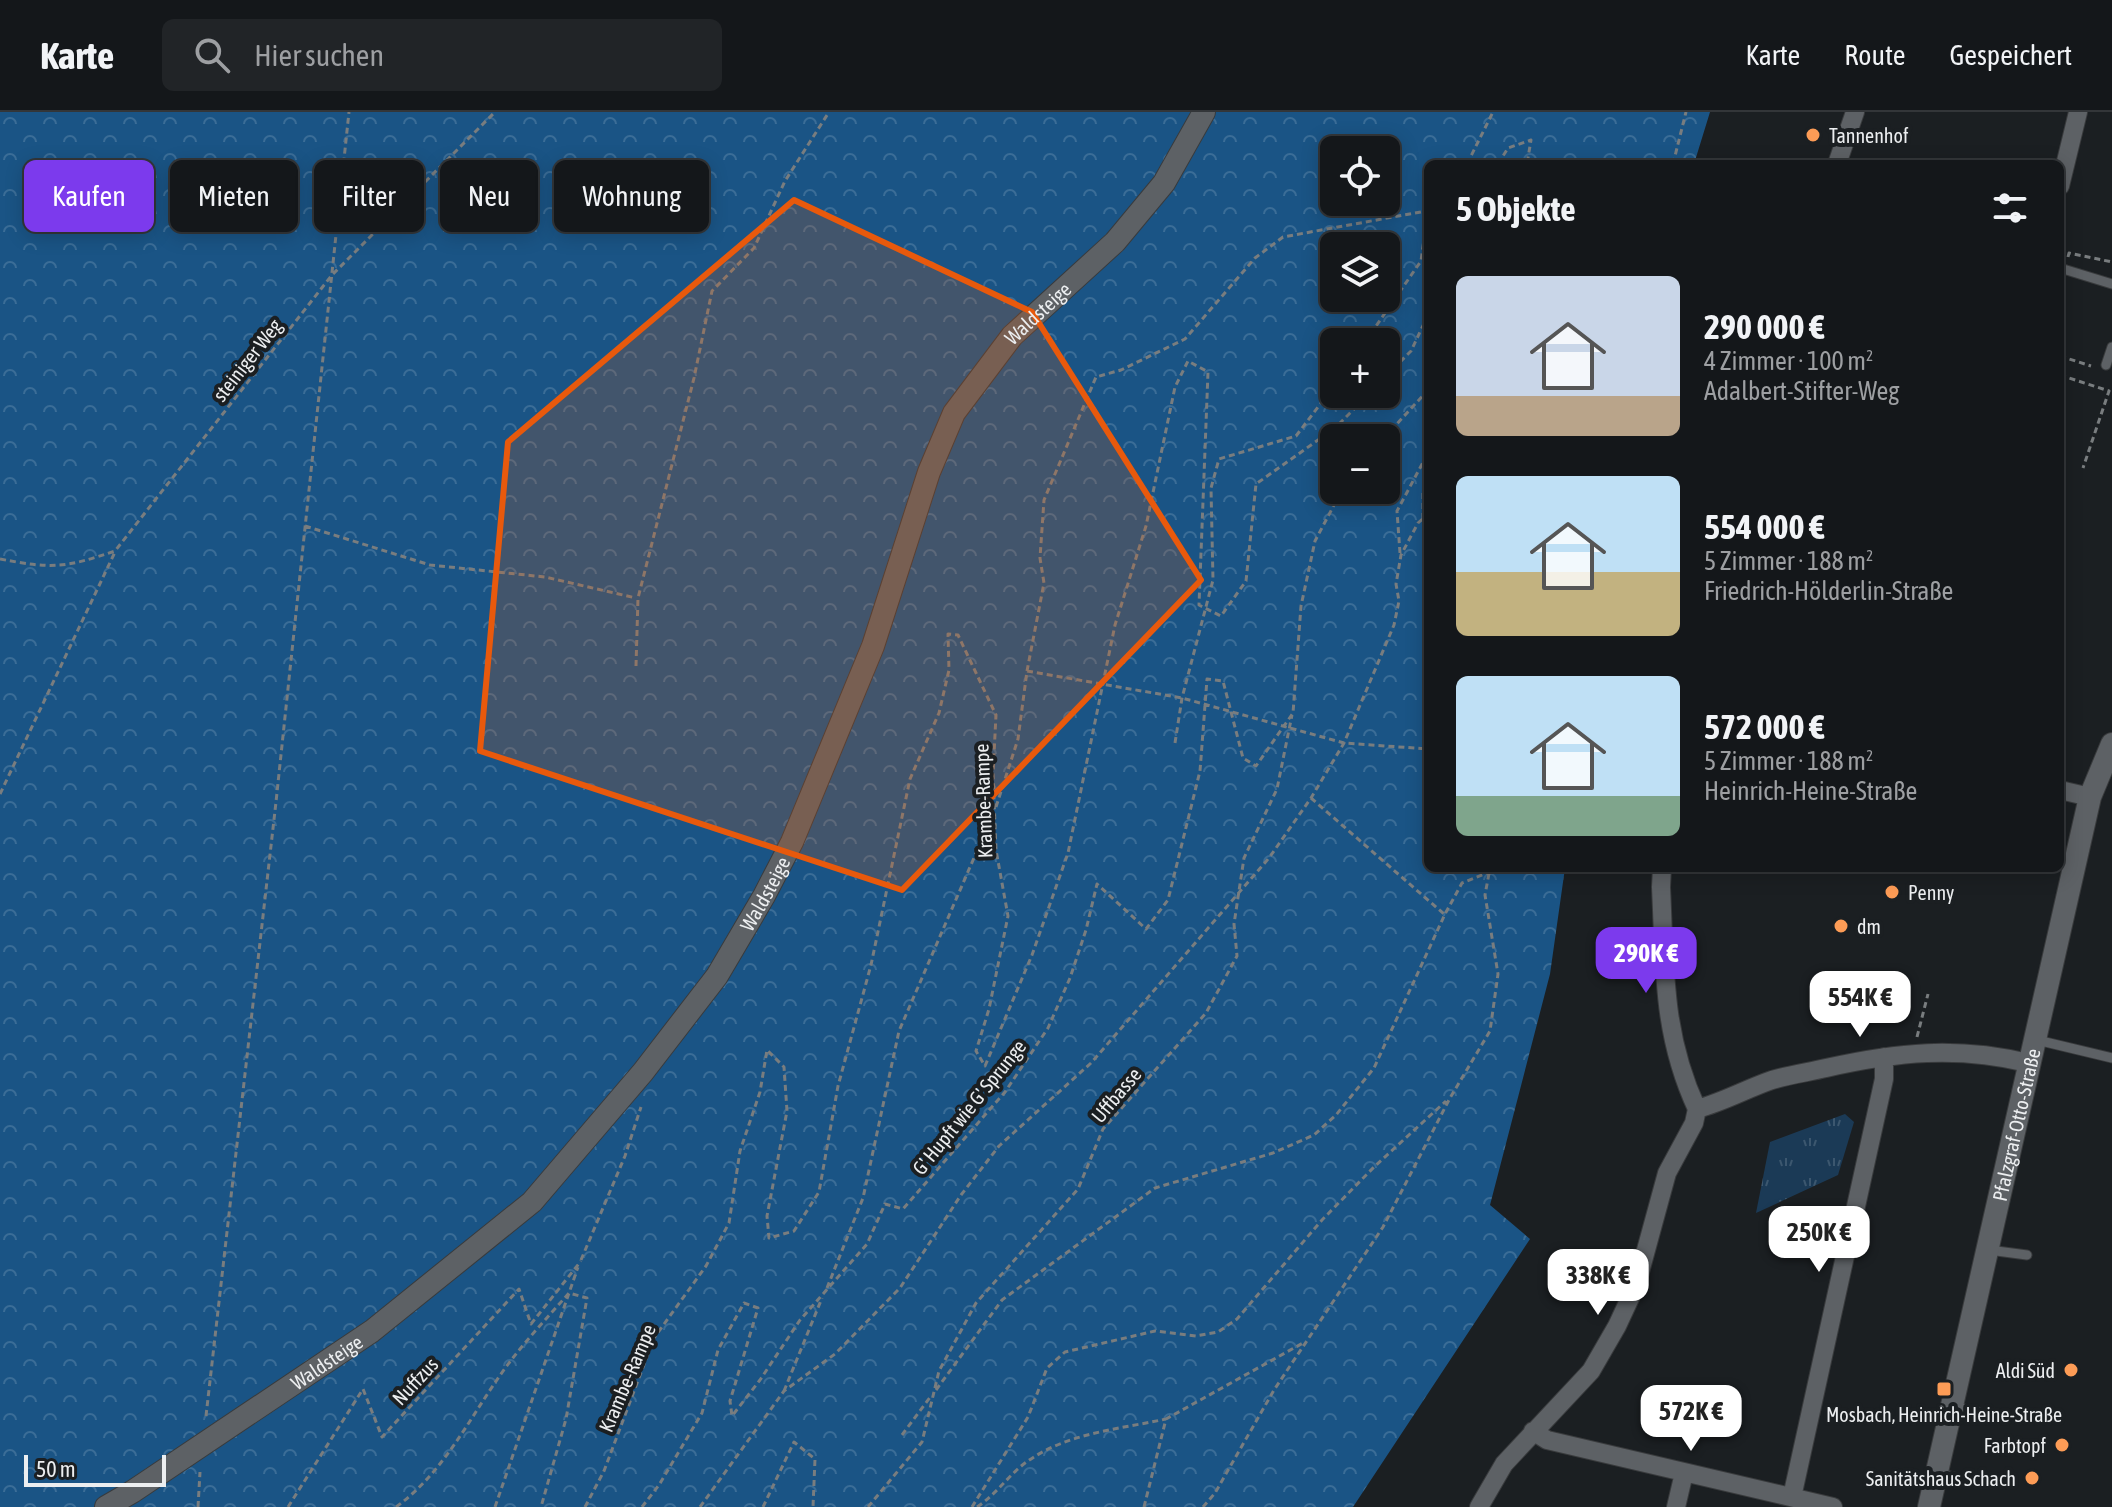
<!DOCTYPE html>
<html lang="de">
<head>
<meta charset="utf-8">
<style>
  :root { --surface:#14171a; --page:#212427; --text:#f1f3f6; --muted:#9d9fa2; --line:#333639; --accent:#7c3aed }
  body { margin:0; font-family:"Asap Condensed",sans-serif; background:var(--page); color:var(--text); height:100vh; display:flex; flex-direction:column; font-size:30px; white-space:nowrap }
  * { box-sizing:border-box; margin:0 }
  p { font-size:26px; color:var(--muted) }
  .icon { flex:none; width:44px; height:44px; fill:none; stroke:currentColor; stroke-width:2; stroke-linecap:round; stroke-linejoin:round }
  .map { position:relative; flex:1; overflow:hidden }
  .side { position:absolute; left:1424px; top:48px; width:640px; height:712px; display:flex; flex-direction:column; background:var(--surface); border-radius:12px; box-shadow:0 4px 20px #0003,0 0 0 2px var(--line) }
  .side>* { flex:none }
  .top-card { position:absolute; left:24px; top:48px; width:760px; height:72px; display:flex; gap:16px }
  .fabs { position:absolute; left:1320px; top:24px; display:grid; gap:16px }
  .fabs a { display:grid; place-items:center; width:80px; height:80px; border-radius:12px; background:var(--surface); box-shadow:0 4px 20px #0003,0 0 0 2px var(--line); font-size:40px }
  .scale { position:absolute; left:24px; bottom:20px; width:142px; box-sizing:border-box; padding-left:8px; border:4px solid #eceef0; border-top:0; font-size:22px; line-height:28px; white-space:nowrap; color:#eceef0; -webkit-text-stroke:6px #1b1f22; paint-order:stroke }
  .price { position:absolute; translate:-50% -68px; padding:0 18px; border-radius:16px; background:#fff; color:#222; font-size:26px; line-height:52px; filter:drop-shadow(0 2px 4px #0008) }
  .price::after { content:''; position:absolute; left:50%; top:48px; width:24px; height:18px; margin-left:-12px; background:inherit; clip-path:polygon(0 0,100% 0,50% 100%) }
  .price.active { background:var(--accent); color:#fff }
  ul { padding:0; list-style:none }
  li { display:flex; align-items:center; gap:24px; height:200px; padding:0 32px }
  li span { display:grid; place-items:center; flex:none; width:224px; height:160px; border-radius:12px; color:#555 }
  li>.icon { margin-inline-start:auto }
  span .icon { width:96px; height:96px; fill:#fffc; stroke-width:1 }
  li b { font-size:34px }
  h2 { display:flex; justify-content:space-between; align-items:center; height:96px; padding:0 32px; font-size:34px }
  .chip { padding:0 28px; border-radius:12px; background:var(--surface); box-shadow:0 4px 20px #0003,0 0 0 2px var(--line); font-size:28px; line-height:72px }
  .chip.active { background:var(--accent); color:#fff }
  header { display:flex; align-items:center; gap:48px; box-sizing:border-box; height:112px; padding:0 40px; background:var(--surface); border-bottom:2px solid var(--line) }
  header strong { font-size:38px }
  nav { display:flex; gap:44px; margin-inline-start:auto; font-size:28px }
  .search { width:560px; height:72px; background:var(--page); display:flex; align-items:center; gap:20px; box-sizing:border-box; padding:0 28px; border-radius:12px; color:var(--muted); font-size:30px }
  .map>svg:first-child { display:block }
  .forest { fill:url(#forest-crowns); fill-rule:evenodd }
  .park { fill:url(#park-tufts) }
  .lines { fill:none; stroke-linecap:round; stroke-linejoin:round }
  .service-casing { stroke:#393b3d; stroke-width:11 }
  .minor-casing { stroke:#393b3d; stroke-width:20 }
  .tertiary-casing { stroke:#393b3d; stroke-width:24 }
  .path { stroke:#797d7f; stroke-width:3; stroke-dasharray:6 4; stroke-linecap:butt }
  .service { stroke:#5d6165; stroke-width:9 }
  .minor { stroke:#5d6165; stroke-width:18 }
  .tertiary { stroke:#5d6165; stroke-width:22 }
  .marked { fill:#e8590c; fill-opacity:0.2; stroke:#e8590c; stroke-width:6; stroke-linejoin:round }
  .poi-dot { fill:#fd9c56; stroke:#1b1f22; stroke-width:3 }
  .labels { text-anchor:middle; dominant-baseline:central; stroke-width:8; stroke-linejoin:round; paint-order:stroke }
  .poi-label { font-size:20px; fill:#eceef0; stroke:#1b1f22; text-anchor:start }
  .street-label { font-size:20px; fill:#eceef0; stroke:#1b1f22 }
</style>
</head>
<body>
<header>
<strong>Karte</strong>
<div class="search"><svg class="icon" aria-label="search" viewBox="0 0 24 24"><circle cx="10" cy="10" r="6"/><path d="M15 15l6 6"/></svg>Hier suchen</div>
<nav><a>Karte</a><a>Route</a><a>Gespeichert</a></nav>
</header>
<div class="map">
<svg width="2112" height="1395" viewBox="0 0 2112 1395">
  <defs>
    <pattern id="forest-crowns" width="20" height="18" patternUnits="userSpaceOnUse" patternTransform="scale(2)"><rect width="20" height="18" fill="#1a5485"/><path d="M2 6a3 3 0 1 1 6 0M12 15a3 3 0 1 1 6 0" fill="none" stroke="#3b6d97"/></pattern>
    <pattern id="park-tufts" width="24" height="20" patternUnits="userSpaceOnUse" patternTransform="scale(2)"><rect width="24" height="20" fill="#1b3a56"/><path d="M3 7l-1-3M5 7V3M7 7l1-3M15 17l-1-3M17 17v-4M19 17l1-3" fill="none" stroke="#3c576f"/></pattern>
  </defs>
  <rect width="100%" height="100%" fill="#1b1f22"/>
  <path class="forest" d="M0 0H1710L1694 52H1428V756H1565L1550 862 1490 1093 1530 1127 1353 1395H0ZM1334 38H1386V90H1334ZM1334 134H1386V186H1334ZM1334 230H1386V282H1334ZM1334 326H1386V378H1334Z"/>
  <path class="park" d="M1845 1002 1854 1010 1838 1063 1756 1101 1770 1030Z"/>
  <g class="lines">
    <g class="service-casing">
      <path id="service" d="M2060 156 2112 172
        M2106 253 2112 235
        M2037 928 2112 946
        M1989 1138 2027 1143
        M1952 1294 1991 1303
        M1938 1361 1975 1370"/>
    </g>
    <g class="minor-casing">
      <path id="minor" d="M1837 52 1855 0
        M2060 74 2078 0
        M2060 678 2090 685
        M1662 756 1661 775C1665 856 1662 922 1697 997
        M1697 997C1723 990 1746 977 1772 968 1789 963 1809 960 1826 956 1897 940 1957 934 2028 951
        M1533 1319 1547 1328 1833 1395
        M1792 1385 1884 967V945
        M1479 1395 1504 1352 1591 1259 1617 1214 1637 1171 1667 1061 1694 1011 1697 997
        M1676 1395 1684 1361"/>
    </g>
    <g class="tertiary-casing">
      <g id="tertiary">
        <path id="s1" d="M106 1395 132 1380 372 1219 532 1090 643 960 717 864 764 784 792 730 873 534 929 360 954 301 1012 224 1115 130 1164 71 1204 0"/>
        <path id="s2" d="M1929 1395 2090 685 2112 632"/>
      </g>
    </g>
    <path class="path" d="M1467 52 1493 0
      M1498 52 1508 36 1531 28 1527 52
      M1673 52 1686 0
      M2068 145 2069 141 2112 150
      M1365 230 1421 149 1428 97
      M2060 244 2091 254
      M2060 263 2109 279 2083 356
      M1386 264 1411 239 1428 203
      M1384 326 1428 278
      M1423 407V380L1428 372
      M305 414 430 453 545 465 636 486
      M1400 441 1397 399 1428 341
      M0 447C52 457 65 456 115 439L332 163 495 0
      M636 554 638 486 694 266 712 179 754 136 785 69 829 0
      M1027 559 1182 586 1344 631 1428 637
      M1175 631 1182 586 1213 468 1211 376 1219 347 1296 324 1334 274
      M0 682 115 440
      M1311 686 1444 802
      M996 695 1018 627 1027 559 1044 471 1040 446 1044 388 1096 265 1121 258 1185 227 1255 146 1283 125 1426 99
      M1917 925 1928 882
      M581 1148 625 1044 641 995
      M827 1176 863 1086 899 919 993 702
      M936 1278 1002 1188 1155 1076 1273 1041 1314 1023 1336 1003 1374 956 1445 802 1462 771 1487 761
      M784 1279 822 1186
      M206 1304 276 690 349 0
      M902 1323 931 1284
      M198 1395 200 1360
      M288 1395 363 1277 382 1325 519 1177 531 1212 581 1149
      M396 1395C447 1358 472 1300 509 1251 527 1227 549 1204 569 1181L587 1186 566 1307 541 1395
      M495 1395 578 1155
      M585 1395 604 1359 654 1226 706 1154 729 1111 740 1039 760 980 767 938 784 955 787 999 767 1104 769 1126 794 1119 819 1080 838 974 871 853 910 667 939 601 949 558 948 522 958 523 996 603 993 662 996 738 1008 804 989 897 976 939 985 954 1032 843 1068 741 1115 513 1146 414 1175 275 1188 249 1208 260 1199 493 1221 504 1246 469 1256 372 1335 316 1369 282
      M642 1395 659 1373 702 1301 718 1238 744 1191 758 1196 730 1289 732 1304 760 1268 800 1208 867 1132 885 1092 903 1097 1005 980 1048 916 1070 866 1086 818 1097 772 1146 817 1168 788 1200 659 1207 567 1223 569 1243 646 1256 654 1293 601 1301 494 1315 429 1342 378
      M700 1395 784 1279 835 1242 900 1176 961 1083 999 1034 1091 951 1269 746 1311 686 1344 631 1394 513 1399 489 1396 472 1401 443 1418 411 1428 402
      M763 1395 794 1330 815 1347 813 1395
      M868 1395 922 1330 939 1259 976 1191 1078 1077 1103 1017 1206 901 1237 844 1234 812 1244 746 1277 677 1292 603
      M972 1395 1028 1305 1047 1256 1065 1240 1155 1219 1196 1224 1218 1220 1237 1207 1322 1108 1375 1054 1446 989
      M977 1395C998 1381 1010 1361 1028 1349 1067 1321 1120 1317 1166 1307
      M1144 1395 1166 1307 1303 1231
      M1203 1395 1215 1381 1274 1278 1383 1115 1450 986 1490 919 1498 862 1485 783 1490 756"/>
    <use href="#service" class="service"/>
    <use href="#minor" class="minor"/>
    <use href="#tertiary" class="tertiary"/>
  </g>
  <path class="marked" d="M794 88 1032 200 1201 468 902 778 480 639 508 330Z"/>
  <g class="poi-dot">
    <circle cx="1813" cy="23" r="8"/>
    <circle cx="1892" cy="780" r="8"/>
    <circle cx="1841" cy="814" r="8"/>
    <circle cx="2071" cy="1258" r="8"/>
    <rect x="1936" y="1269" width="16" height="16" rx="4"/>
    <circle cx="2062" cy="1333" r="8"/>
    <circle cx="2032" cy="1366" r="8"/>
  </g>
  <g class="labels">
    <g class="poi-label">
      <text x="1829" y="23">Tannenhof</text>
      <text x="1908" y="780">Penny</text>
      <text x="1857" y="814">dm</text>
      <text x="2055" y="1258" text-anchor="end">Aldi Süd</text>
      <text x="1944" y="1302" text-anchor="middle">Mosbach, Heinrich-Heine-Straße</text>
      <text x="2046" y="1333" text-anchor="end">Farbtopf</text>
      <text x="2016" y="1366" text-anchor="end">Sanitätshaus Schach</text>
    </g>
    <g class="street-label">
      <text stroke="none"><textPath href="#s1" startOffset="1560">Waldsteige</textPath></text>
      <text transform="translate(247 248) rotate(-52)">steiniger Weg</text>
      <text transform="translate(983 689) rotate(-92)">Krambe-Rampe</text>
      <text stroke="none"><textPath href="#s1" startOffset="912">Waldsteige</textPath></text>
      <text transform="translate(1116 983) rotate(-50)">Uffbasse</text>
      <text transform="translate(969 995) rotate(-51)">G' Hupft wie G' Sprunge</text>
      <text stroke="none"><textPath href="#s2" startOffset="392">Pfalzgraf-Otto-Straße</textPath></text>
      <text stroke="none"><textPath href="#s1" startOffset="264">Waldsteige</textPath></text>
      <text transform="translate(627 1266) rotate(-67)">Krambe-Rampe</text>
      <text transform="translate(415 1269) rotate(-47)">Nuffzus</text>
    </g>
  </g>
</svg>
<div class="fabs">
<a><svg class="icon" aria-label="locate" viewBox="0 0 24 24"><circle cx="12" cy="12" r="6"/><path d="M12 2v4M12 18v4M2 12h4M18 12h4"/></svg></a>
<a><svg class="icon" aria-label="layers" viewBox="0 0 24 24"><path d="M12 4l9 5-9 5-9-5zM3 14l9 5 9-5"/></svg></a>
<a>+</a>
<a>−</a>
</div>
<div class="scale">50 m</div>
<b class="price active" style="left:1646px;top:883px">290K €</b>
<b class="price" style="left:1860px;top:927px">554K €</b>
<b class="price" style="left:1819px;top:1162px">250K €</b>
<b class="price" style="left:1598px;top:1205px">338K €</b>
<b class="price" style="left:1691px;top:1341px">572K €</b>
<div class="top-card">
<a class="chip active">Kaufen</a>
<a class="chip">Mieten</a>
<a class="chip">Filter</a>
<a class="chip">Neu</a>
<a class="chip">Wohnung</a>
</div>
<section class="side">
<h2>5 Objekte<svg class="icon" aria-label="filters" viewBox="0 0 24 24"><path d="M4 7h16M4 17h16"/><circle cx="9" cy="7" r="2"/><circle cx="15" cy="17" r="2"/></svg></h2>
<ul>
<li><span style="background:linear-gradient(#c9d6e8 75%,#b9a48a 0)"><svg class="icon" aria-label="home" viewBox="0 0 24 24"><path d="M3 11l9-7 9 7M6 9v11h12V9"/></svg></span><div><b>290 000 €</b><p>4 Zimmer · 100 m²</p><p>Adalbert-Stifter-Weg</p></div></li>
<li><span style="background:linear-gradient(#bfe0f5 60%,#c2b280 0)"><svg class="icon" aria-label="home" viewBox="0 0 24 24"><path d="M3 11l9-7 9 7M6 9v11h12V9"/></svg></span><div><b>554 000 €</b><p>5 Zimmer · 188 m²</p><p>Friedrich-Hölderlin-Straße</p></div></li>
<li><span style="background:linear-gradient(#bfe0f5 75%,#7fa58c 0)"><svg class="icon" aria-label="home" viewBox="0 0 24 24"><path d="M3 11l9-7 9 7M6 9v11h12V9"/></svg></span><div><b>572 000 €</b><p>5 Zimmer · 188 m²</p><p>Heinrich-Heine-Straße</p></div></li>
</ul>
</section>
</div>
</body>
</html>
